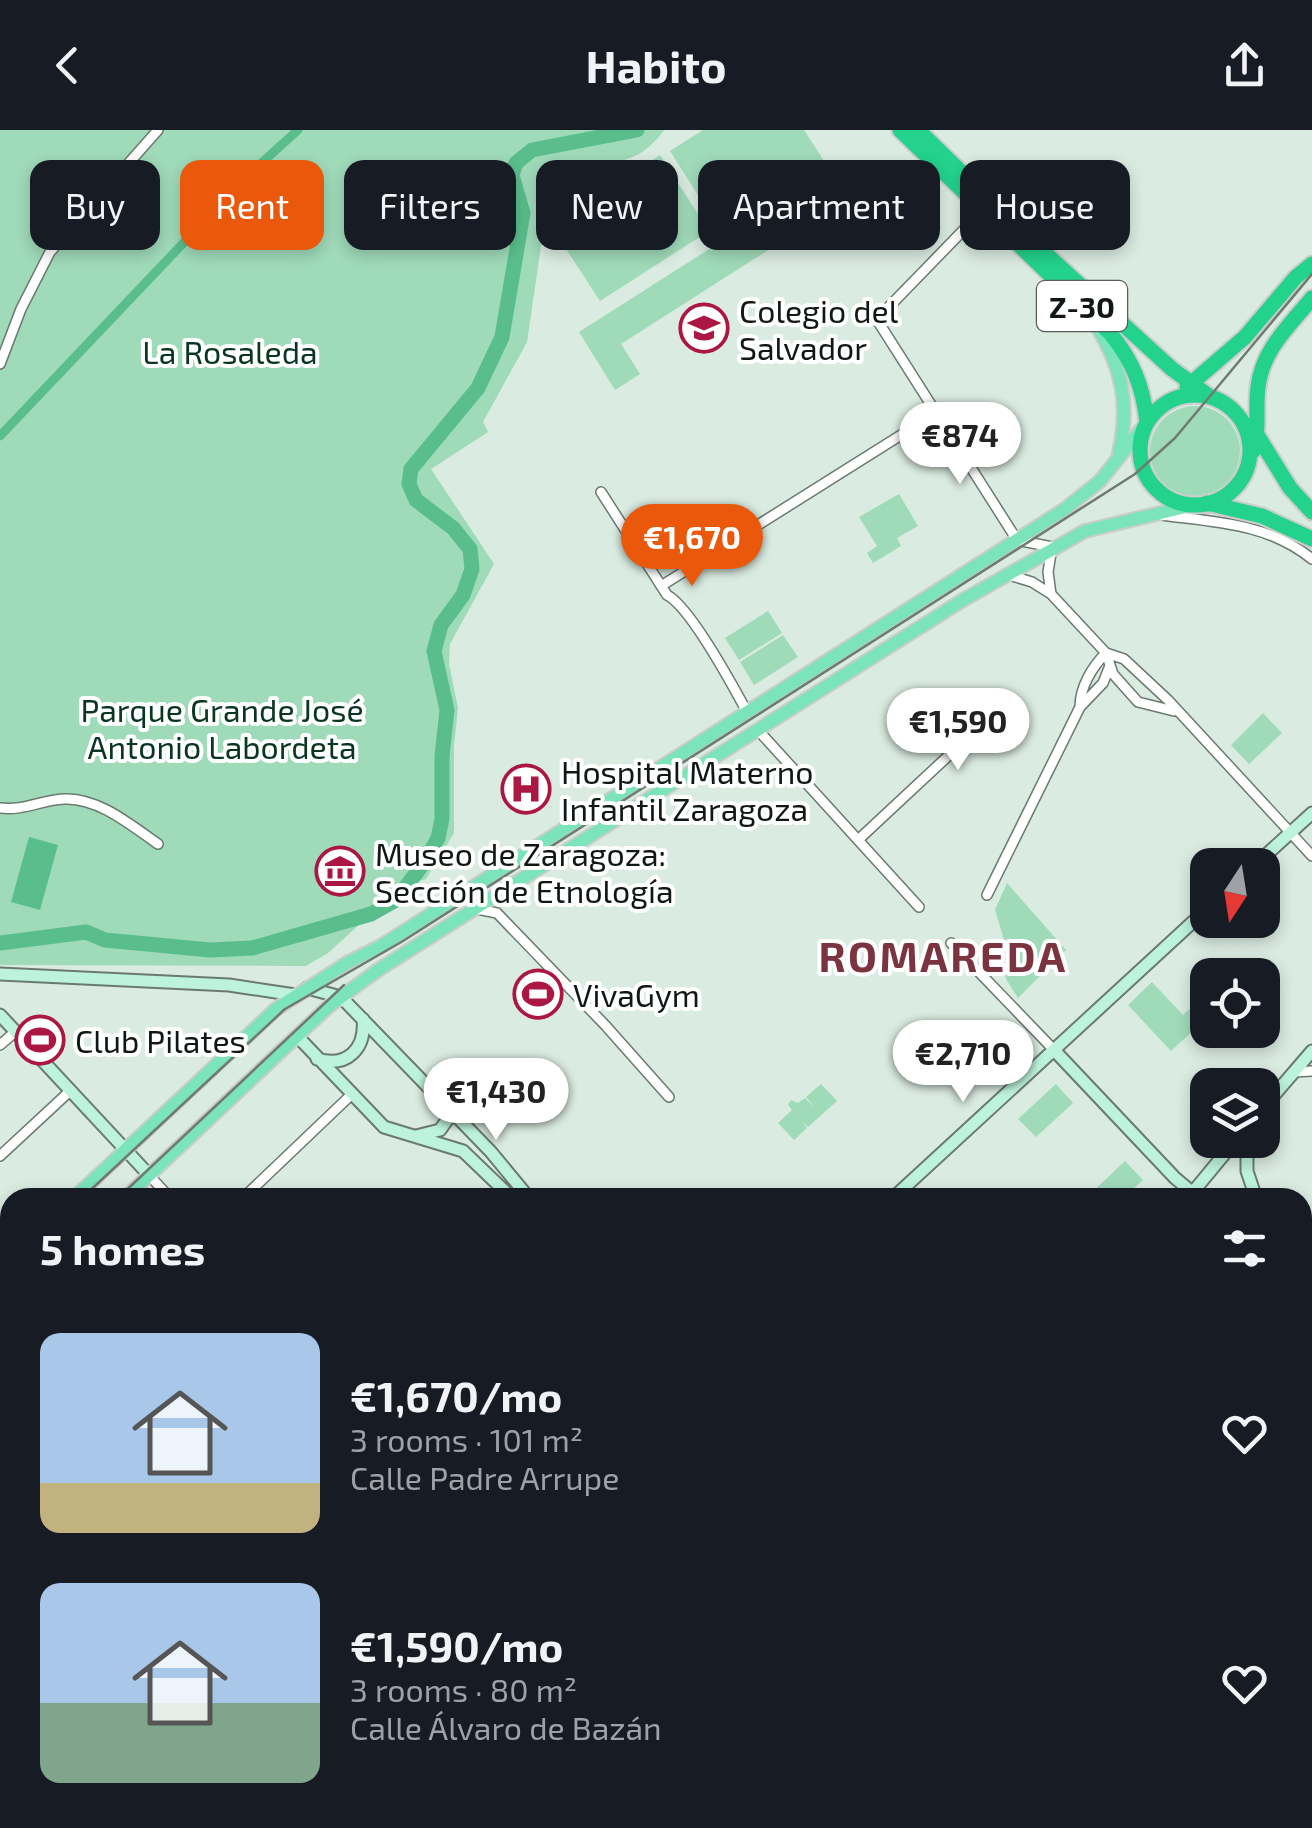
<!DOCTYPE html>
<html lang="en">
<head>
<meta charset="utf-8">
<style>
  :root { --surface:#171b24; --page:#20242c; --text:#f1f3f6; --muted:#9ea1a6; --accent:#ea580c }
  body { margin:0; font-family:"Exo 2",sans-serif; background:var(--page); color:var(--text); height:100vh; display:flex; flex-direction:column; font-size:38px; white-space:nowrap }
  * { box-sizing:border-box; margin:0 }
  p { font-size:32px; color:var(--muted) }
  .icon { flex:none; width:55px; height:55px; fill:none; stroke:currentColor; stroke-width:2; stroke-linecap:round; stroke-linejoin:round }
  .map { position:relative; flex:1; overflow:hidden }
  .side { position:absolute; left:0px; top:1058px; width:1312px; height:642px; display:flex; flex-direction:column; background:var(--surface); border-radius:30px 30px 0 0; box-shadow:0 5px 15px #0003 }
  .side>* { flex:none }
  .banner { position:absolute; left:30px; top:30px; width:1252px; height:90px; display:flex; gap:20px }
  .needle { width:65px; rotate:192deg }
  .buttons { position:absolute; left:1190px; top:718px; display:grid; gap:20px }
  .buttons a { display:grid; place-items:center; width:90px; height:90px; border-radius:20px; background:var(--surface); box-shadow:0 5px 15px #0003; font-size:50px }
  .price { position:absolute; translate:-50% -85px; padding:0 22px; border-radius:35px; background:#fff; color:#222; font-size:32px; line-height:65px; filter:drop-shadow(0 2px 5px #0008) }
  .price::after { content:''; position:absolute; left:50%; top:60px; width:30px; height:22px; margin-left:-15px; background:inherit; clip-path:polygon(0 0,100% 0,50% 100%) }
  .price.selected { background:var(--accent); color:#fff }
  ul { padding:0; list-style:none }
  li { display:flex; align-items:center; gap:30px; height:250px; padding:0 40px }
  li span { display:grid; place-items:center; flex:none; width:280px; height:200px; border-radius:20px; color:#555 }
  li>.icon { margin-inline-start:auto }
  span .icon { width:120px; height:120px; fill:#fffc; stroke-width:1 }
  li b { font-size:42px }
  h2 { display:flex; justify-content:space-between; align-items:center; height:120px; padding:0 40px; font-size:42px }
  .pill { padding:0 35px; border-radius:20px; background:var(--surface); box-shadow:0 5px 15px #0003; font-size:35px; line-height:90px }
  .pill.selected { background:var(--accent); color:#fff }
  header { display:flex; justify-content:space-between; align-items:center; height:130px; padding:0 40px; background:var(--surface); font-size:45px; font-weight:700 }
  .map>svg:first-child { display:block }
  .green { fill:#9fdab9 }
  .water { fill:#5abe8c }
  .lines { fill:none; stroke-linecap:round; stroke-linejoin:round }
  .canal { stroke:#5abe8c; stroke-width:9 }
  .river { stroke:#5abe8c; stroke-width:15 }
  .street-casing { stroke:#6b7a71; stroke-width:12 }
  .secondary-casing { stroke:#6b7a71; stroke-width:15 }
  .primary-casing { stroke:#cbcccb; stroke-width:16 }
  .highway-casing { stroke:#cbcccb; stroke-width:19 }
  .street { stroke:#fff; stroke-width:9 }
  .secondary { stroke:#bdf2dc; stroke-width:11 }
  .primary { stroke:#7be4ba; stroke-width:12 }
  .highway { stroke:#23d28c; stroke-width:15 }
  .tram { stroke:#6f7a73; stroke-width:2.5 }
  .labels { text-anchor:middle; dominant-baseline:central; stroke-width:8; stroke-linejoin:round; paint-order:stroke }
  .shield { fill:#fff; stroke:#585d5a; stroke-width:2.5 }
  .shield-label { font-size:30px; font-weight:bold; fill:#111713 }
  .poi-label { font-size:32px; fill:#111713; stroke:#fff; text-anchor:start }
  .park-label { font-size:32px; fill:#093622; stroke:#fff }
  .district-label { font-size:42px; font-weight:bold; letter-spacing:2.5px; fill:#7a333f; stroke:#fff }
</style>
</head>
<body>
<header><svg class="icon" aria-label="back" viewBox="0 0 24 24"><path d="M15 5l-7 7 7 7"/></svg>Habito<svg class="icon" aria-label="share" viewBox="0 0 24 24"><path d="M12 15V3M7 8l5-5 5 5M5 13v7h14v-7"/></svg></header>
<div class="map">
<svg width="1312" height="1698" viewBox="0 0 1312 1698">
  <rect width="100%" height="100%" fill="#daebe1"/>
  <path class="green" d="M0 0H664C630 48 594 24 551 48L527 212 483 292 488 302 431 339 494 434 450 514 449 534 458 578 454 616V703L426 749 410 754 396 770 371 784 328 823 306 836 0 835Z
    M703 0H804L826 34 720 100 670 21Z
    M660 25 709 101 600 171 551 96Z
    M841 35 859 62 621 214 640 244 615 260 579 202Z
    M1150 321a45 45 0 1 1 90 0a45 45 0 1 1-90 0Z
    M899 364 918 396 897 408 901 416 873 433 867 423 877 416 859 387Z
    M768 481 782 503 739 530 725 508Z
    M783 505 798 527 754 555 740 532Z
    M1263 583 1282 603 1249 634 1231 615Z
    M1007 753 1066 820 1018 868 1006 849 1004 840 1011 833 995 780Z
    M1152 852 1183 885 1207 862V893L1198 901 1195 899 1171 921 1128 875Z
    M821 954 837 971 808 997 802 991 807 998 794 1010 778 993 792 980 788 975 791 970 798 973 805 968 815 978 806 967Z
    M1056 954 1073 973 1036 1007 1018 989Z
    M1125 1031 1143 1050 1124 1067H1090L1088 1066Z"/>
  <path class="water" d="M29 707 58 715 40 780 11 772Z"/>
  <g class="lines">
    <path class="canal" d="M0 306 247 46 298 0"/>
    <path class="river" d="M0 813 86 802 105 810 210 820 252 818 371 784 396 770 426 730 438 708 442 689V626L447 580 434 521 441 495 463 465 472 439 470 419 453 398 416 370 409 354 411 339 478 258 502 207 523 83 512 45 516 33 532 20 637 0"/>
    <g class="street-casing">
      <path id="street" d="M982 81 881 185 879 193 1017 410 1052 417 1048 442 1051 464
        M0 234 21 179 50 122 158 0
        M601 362 667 465C690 477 733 556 747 582
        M1169 368 1183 379
        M1161 385C1214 392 1268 393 1312 429
        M1009 445 1032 452 1051 464 1106 523 1113 544 1138 572 1174 581
        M661 456 936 283
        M1106 523 1124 529 1169 571 1312 726
        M1080 577 1103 553 1109 538
        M757 599 919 777
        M0 678C24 681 41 670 64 669 98 667 132 696 158 714
        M858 710 991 586 973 568
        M987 765 1080 577C1080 557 1092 537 1106 523
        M477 779 497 783 605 895 669 967
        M951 813 1054 920
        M0 915 15 902
        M1294 942 1312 941
        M0 1026 70 961
        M149 1045 170 1068
        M243 1068 351 965
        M1302 1148 1312 1144
        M1302 1266 1312 1264
        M0 1296 10 1287
        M0 1403 4 1407 0 1411
        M0 1535 10 1545
        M0 1614 10 1605
        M144 1690 151 1698
        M846 1690 847 1698
        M1070 1690 1072 1698
        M1092 1690 1093 1698"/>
    </g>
    <g class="secondary-casing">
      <path id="secondary" d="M1255 735 1312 683
        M0 844 229 855 295 865
        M307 858 341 867 491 1022 529 1068
        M0 885 149 1045
        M298 907 384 997 463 1021 512 1068
        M1054 920 1175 1048 1199 1068
        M317 929C347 938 366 919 363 889
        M1262 979 1312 921
        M416 1006 440 1000 447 990 448 978
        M1247 1010V1041L1256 1068
        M893 1068 1208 778
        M1188 1068 1236 1010
        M1302 1106 1312 1110
        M1302 1320 1312 1366
        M930 1690 932 1698
        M947 1690 948 1698"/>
    </g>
    <g class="primary-casing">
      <path id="primary" d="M1096 195C1122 237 1130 274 1119 323
        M74 1068 276 879 347 833 381 816 1065 379 1100 351 1147 292
        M125 1068 329 876 378 840 963 470 1085 401 1194 375
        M0 1134 10 1125
        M0 1185 10 1176
        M0 1663 10 1674
        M25 1690 33 1698"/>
    </g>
    <g class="highway-casing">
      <path id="highway" d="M900 0 1110 203C1133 231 1143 257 1147 292
        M918 0 1035 114 1172 239 1209 266
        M1187 257 1245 207 1296 147 1312 134
        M1140 320a55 55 0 1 1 110 0a55 55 0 1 1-110 0Z
        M1254 300 1290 358 1312 382
        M1253 321C1260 299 1255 279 1258 257 1262 220 1290 195 1312 168
        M1207 373 1262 386 1312 409"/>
    </g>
    <use href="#street" class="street"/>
    <use href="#secondary" class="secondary"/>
    <use href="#primary" class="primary"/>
    <use href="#highway" class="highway"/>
    <path class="tram" d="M82 1068 285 879 403 811 1135 344 1175 308 1312 144
      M118 1068 344 855
      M0 1144 10 1134
      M0 1178 10 1169"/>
  </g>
  <defs>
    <g id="school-ring" transform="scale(2.5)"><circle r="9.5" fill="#fff" stroke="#ab1642" stroke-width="1.5"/><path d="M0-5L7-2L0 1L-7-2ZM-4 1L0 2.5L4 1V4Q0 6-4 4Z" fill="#ab1642"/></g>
    <g id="hospital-ring" transform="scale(2.5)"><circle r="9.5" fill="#fff" stroke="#ab1642" stroke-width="1.5"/><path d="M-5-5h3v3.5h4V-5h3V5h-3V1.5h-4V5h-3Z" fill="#ab1642"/></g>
    <g id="museum-ring" transform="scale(2.5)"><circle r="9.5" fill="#fff" stroke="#ab1642" stroke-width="1.5"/><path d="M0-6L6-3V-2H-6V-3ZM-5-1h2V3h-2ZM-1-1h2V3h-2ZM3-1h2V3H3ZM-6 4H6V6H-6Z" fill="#ab1642"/></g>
    <g id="stadium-ring" transform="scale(2.5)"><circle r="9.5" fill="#fff" stroke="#ab1642" stroke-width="1.5"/><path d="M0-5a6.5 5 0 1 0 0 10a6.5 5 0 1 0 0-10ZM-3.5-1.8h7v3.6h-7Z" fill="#ab1642"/></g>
  </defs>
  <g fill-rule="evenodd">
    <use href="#school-ring" x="704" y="198"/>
    <use href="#hospital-ring" x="526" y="659"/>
    <use href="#museum-ring" x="340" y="741"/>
    <use href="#stadium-ring" x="538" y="864"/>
    <use href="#stadium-ring" x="40" y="910"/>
  </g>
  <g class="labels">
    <rect class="shield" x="1037" y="151" width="90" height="50" rx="8"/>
    <g class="shield-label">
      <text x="1082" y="176">Z-30</text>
    </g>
    <g class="poi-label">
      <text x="739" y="180">Colegio del<tspan x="739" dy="37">Salvador</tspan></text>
      <text x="561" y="641">Hospital Materno<tspan x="561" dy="37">Infantil Zaragoza</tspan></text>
      <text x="375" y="723">Museo de Zaragoza:<tspan x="375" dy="37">Sección de Etnología</tspan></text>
      <text x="573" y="864">VivaGym</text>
      <text x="75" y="910">Club Pilates</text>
    </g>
    <g class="park-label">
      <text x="230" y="221">La Rosaleda</text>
      <text x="222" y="579">Parque Grande José<tspan x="222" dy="37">Antonio Labordeta</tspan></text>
    </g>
    <g class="district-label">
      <text x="943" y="825">ROMAREDA</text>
    </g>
  </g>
</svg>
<div class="buttons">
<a><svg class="needle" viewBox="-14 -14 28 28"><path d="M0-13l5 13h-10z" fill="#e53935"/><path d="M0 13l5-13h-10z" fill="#9ea1a6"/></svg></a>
<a><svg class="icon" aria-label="locate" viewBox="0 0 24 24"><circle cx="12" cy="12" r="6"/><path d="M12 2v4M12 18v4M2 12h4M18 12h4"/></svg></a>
<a><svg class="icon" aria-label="layers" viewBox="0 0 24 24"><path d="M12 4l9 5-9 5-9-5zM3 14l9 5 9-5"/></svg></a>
</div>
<b class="price" style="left:960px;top:357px">€874</b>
<b class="price selected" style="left:692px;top:459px">€1,670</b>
<b class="price" style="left:958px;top:643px">€1,590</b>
<b class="price" style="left:963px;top:975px">€2,710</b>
<b class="price" style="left:496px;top:1013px">€1,430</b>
<div class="banner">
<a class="pill">Buy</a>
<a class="pill selected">Rent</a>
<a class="pill">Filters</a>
<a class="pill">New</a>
<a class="pill">Apartment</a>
<a class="pill">House</a>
</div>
<section class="side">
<h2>5 homes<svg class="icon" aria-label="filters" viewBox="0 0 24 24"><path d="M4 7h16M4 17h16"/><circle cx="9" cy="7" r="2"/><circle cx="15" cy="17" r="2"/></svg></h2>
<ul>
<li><span style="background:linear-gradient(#a9c7e8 75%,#c2b280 0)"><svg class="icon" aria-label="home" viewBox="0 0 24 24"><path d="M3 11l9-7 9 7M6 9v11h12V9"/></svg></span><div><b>€1,670/mo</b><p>3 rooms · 101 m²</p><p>Calle Padre Arrupe</p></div><svg class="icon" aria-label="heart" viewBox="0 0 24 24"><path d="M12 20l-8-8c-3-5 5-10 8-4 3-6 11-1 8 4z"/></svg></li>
<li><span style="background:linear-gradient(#a9c7e8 60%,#7fa58c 0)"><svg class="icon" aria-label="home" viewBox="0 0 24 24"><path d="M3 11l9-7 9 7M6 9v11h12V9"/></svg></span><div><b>€1,590/mo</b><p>3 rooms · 80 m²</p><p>Calle Álvaro de Bazán</p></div><svg class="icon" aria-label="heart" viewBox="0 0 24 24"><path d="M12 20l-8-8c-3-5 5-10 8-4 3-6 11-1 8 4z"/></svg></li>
</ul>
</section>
</div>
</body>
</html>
